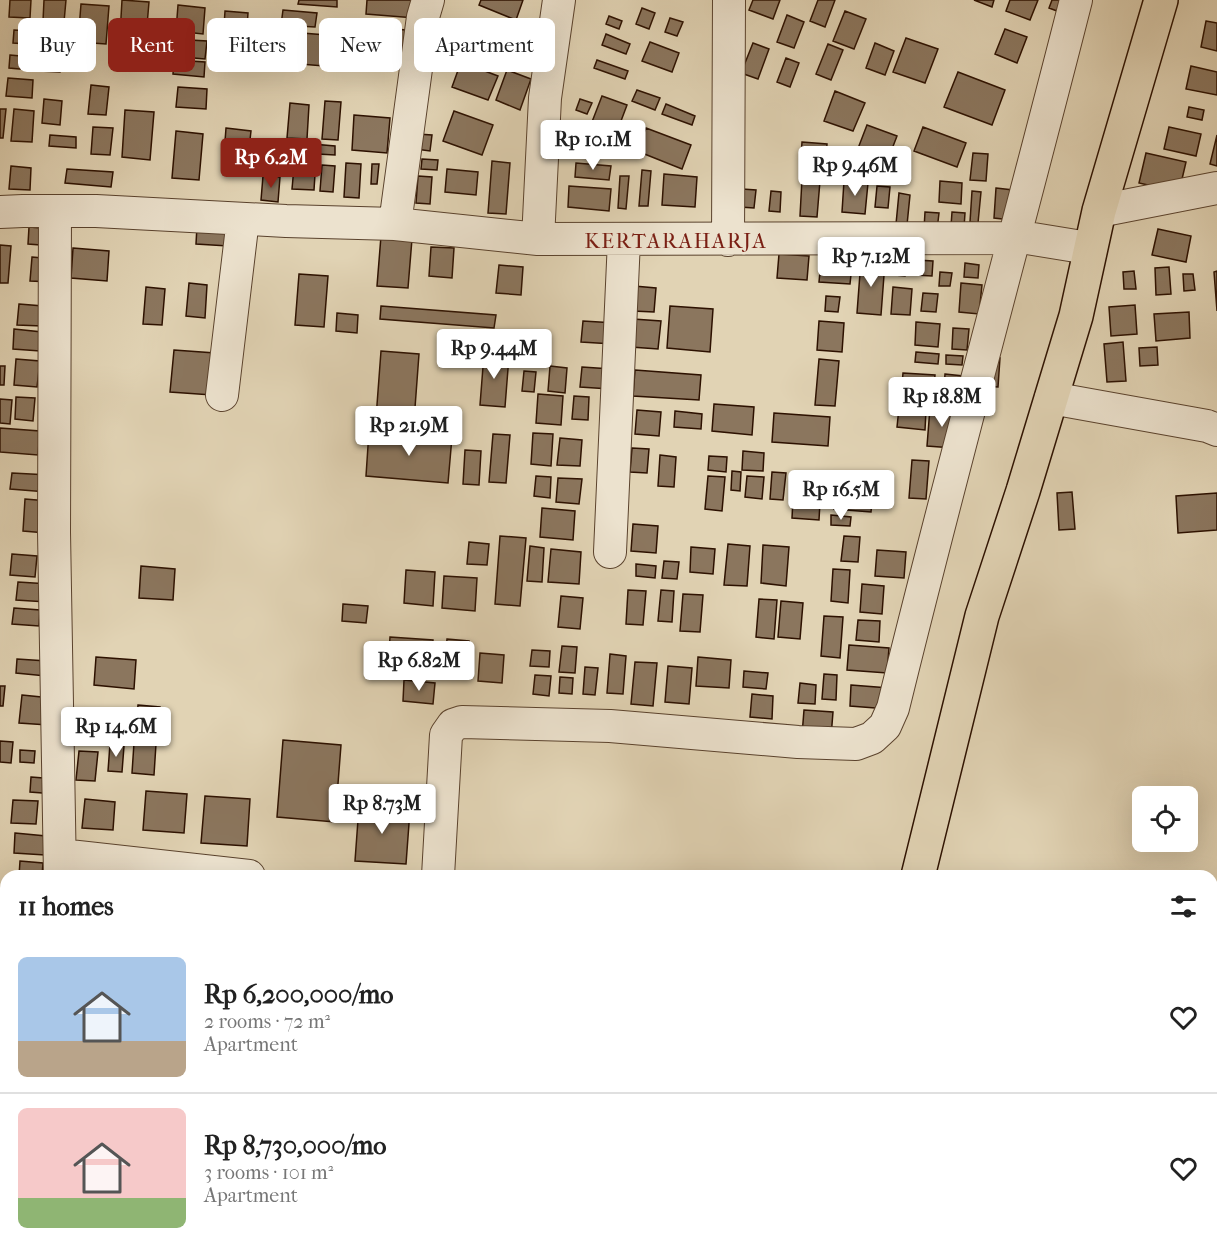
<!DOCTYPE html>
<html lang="en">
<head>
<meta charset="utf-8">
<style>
  :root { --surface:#fff; --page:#f2f2f2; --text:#222; --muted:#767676; --line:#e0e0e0; --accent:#8f2418 }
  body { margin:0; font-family:"IM FELL French Canon",serif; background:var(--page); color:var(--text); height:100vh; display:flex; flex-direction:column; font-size:22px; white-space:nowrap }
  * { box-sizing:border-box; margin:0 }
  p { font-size:20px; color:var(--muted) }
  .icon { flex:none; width:33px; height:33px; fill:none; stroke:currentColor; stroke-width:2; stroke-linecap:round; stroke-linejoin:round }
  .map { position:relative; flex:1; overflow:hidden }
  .side { position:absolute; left:0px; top:870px; width:1218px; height:384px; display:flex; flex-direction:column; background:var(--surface); border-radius:18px 18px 0 0; box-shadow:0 6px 24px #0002 }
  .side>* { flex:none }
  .hud { position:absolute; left:18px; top:18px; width:600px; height:54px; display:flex; gap:12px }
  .tools { position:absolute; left:1132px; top:786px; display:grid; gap:12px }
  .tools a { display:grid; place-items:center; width:66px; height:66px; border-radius:9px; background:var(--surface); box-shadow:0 6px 24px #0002; font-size:30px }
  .price { position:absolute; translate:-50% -51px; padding:0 14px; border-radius:6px; background:#fff; color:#222; font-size:20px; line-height:39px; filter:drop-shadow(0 2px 3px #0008) }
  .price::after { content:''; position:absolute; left:50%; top:36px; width:18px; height:14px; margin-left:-9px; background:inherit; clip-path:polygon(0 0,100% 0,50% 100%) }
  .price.active { background:var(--accent); color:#fff }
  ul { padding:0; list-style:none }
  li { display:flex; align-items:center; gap:18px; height:150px; padding:0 18px }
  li+li { border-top:2px solid var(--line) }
  li span { display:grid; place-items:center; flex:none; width:168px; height:120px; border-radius:9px; color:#555 }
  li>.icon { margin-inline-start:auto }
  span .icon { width:72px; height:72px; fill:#fffc; stroke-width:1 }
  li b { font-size:26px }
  h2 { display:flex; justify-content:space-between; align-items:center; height:72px; padding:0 18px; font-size:26px }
  .chip { padding:0 21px; border-radius:9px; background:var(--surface); box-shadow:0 6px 24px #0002; font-size:21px; line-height:54px }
  .chip.active { background:var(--accent); color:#fff }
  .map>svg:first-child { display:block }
  .building { fill:#8b765e; stroke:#2d1100; stroke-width:1.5 }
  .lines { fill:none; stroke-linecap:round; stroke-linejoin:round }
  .minor-casing { stroke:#5a422d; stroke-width:34 }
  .major-casing { stroke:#2d1100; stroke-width:36 }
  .minor { stroke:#ece2ce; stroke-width:32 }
  .major { stroke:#e1d3b4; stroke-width:33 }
  .labels { text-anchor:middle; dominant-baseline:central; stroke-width:4.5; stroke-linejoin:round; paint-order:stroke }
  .quarter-label { font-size:21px; letter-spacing:1.5px; fill:#7a1f14; stroke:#ece2ce }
</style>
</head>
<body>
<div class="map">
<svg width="1217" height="1254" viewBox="0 0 1217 1254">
  <rect width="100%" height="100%" fill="#e1d3b4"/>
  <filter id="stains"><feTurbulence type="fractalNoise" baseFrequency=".00333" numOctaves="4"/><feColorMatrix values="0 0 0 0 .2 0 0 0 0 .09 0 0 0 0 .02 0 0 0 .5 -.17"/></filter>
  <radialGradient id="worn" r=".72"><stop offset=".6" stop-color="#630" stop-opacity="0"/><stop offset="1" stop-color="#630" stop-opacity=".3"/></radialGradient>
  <path class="building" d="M10 0H31L30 18 9 17Z
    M44 0H66L64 22 43 21Z
    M122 0 149 2 146 37 120 35Z
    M299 0H337V7L298 4Z
    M367 0H417L415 18 366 14Z
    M481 0H523L516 20 479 5Z
    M753 0H780L773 19 749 10Z
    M818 0H835L825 27 810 21Z
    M974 0H994L992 7Z
    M1010 0H1038L1030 20 1006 11Z
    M1052 0H1071L1065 14 1049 8Z
    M81 4 109 6 106 44 78 42Z
    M178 5 205 8 203 34 176 31Z
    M642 8 655 13 649 29 636 24Z
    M283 10 317 13 315 27 281 25Z
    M225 11 248 13 246 42 223 41Z
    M845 11 866 19 854 49 833 41Z
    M787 15 804 22 794 48 777 42Z
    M609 16 622 21 619 29 606 24Z
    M670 18 683 22 677 36 665 32Z
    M471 19 524 39 515 61 462 40Z
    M1206 21 1217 23V51L1201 47Z
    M371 27 406 30 404 59 369 56Z
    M1005 29 1027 37 1017 63 995 54Z
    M14 30 29 31 27 44 13 43Z
    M290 32 326 35 324 66 288 63Z
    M606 34 630 44 626 54 602 45Z
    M42 37 63 39 60 72 39 71Z
    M906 38 938 49 925 83 893 72Z
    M172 39 207 41 205 59 171 56Z
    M650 42 679 53 672 72 642 61Z
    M753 43 769 49 758 79 741 73Z
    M875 43 894 51 885 75 866 68Z
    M828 44 843 50 831 80 816 74Z
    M10 55 31 57 30 70 9 68Z
    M786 58 799 63 790 87 777 82Z
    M174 60 205 62 204 77 173 74Z
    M597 60 628 71 625 79 594 68Z
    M461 62 498 76 488 100 452 87Z
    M1191 66 1217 72V95L1186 89Z
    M507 70 531 79 520 110 496 100Z
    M958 72 1005 90 992 125 944 107Z
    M8 78 33 80 32 98 6 96Z
    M91 85 109 87 106 115 88 114Z
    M178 87 207 89 206 109 176 107Z
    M637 90 660 98 655 110 632 101Z
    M835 91 865 103 853 131 824 121Z
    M602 96 627 105 615 137 590 127Z
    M44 99 62 101 60 125 42 123Z
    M580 99 592 103 587 114 576 110Z
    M325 101 341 102 338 140 322 139Z
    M290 103 309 105 307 139 287 138Z
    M666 104 695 116 692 125 662 114Z
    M1189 107 1204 110 1202 120 1187 117Z
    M0 109H6L3 138H0Z
    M14 109 34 111 32 142 11 141Z
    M125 110 154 112 150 160 122 157Z
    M454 111 493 125 482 155 443 141Z
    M354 115 390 118 387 153 352 150Z
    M563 125 588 135 580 155 555 146Z
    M867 125 897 136 887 162 857 151Z
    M93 127 113 128 110 155 91 154Z
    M923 127 966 143 957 167 914 151Z
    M1169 127 1201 134 1196 156 1164 149Z
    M226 128 251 131 248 157 224 155Z
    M646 128 691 145 682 169 637 151Z
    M176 131 203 134 199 180 172 178Z
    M417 134 432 135 430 151 416 149Z
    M50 135 76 137V148L49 146Z
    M1217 135V166L1210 164Z
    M802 142 827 144 825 172 800 171Z
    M300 143 335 146V155L300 153Z
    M973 153 988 154 986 181 970 180Z
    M1146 153 1186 162 1179 192 1139 183Z
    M295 156 316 158 314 190 292 189Z
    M422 159 438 160 437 170 421 169Z
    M492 161 510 163 506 214 488 213Z
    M346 163 361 164 359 198 344 197Z
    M576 163 611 166 609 180 575 177Z
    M372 164H379L377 184H371Z
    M322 165 335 166 333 192 320 191Z
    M11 166 31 168 30 190 9 189Z
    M67 169 113 172 111 187 65 183Z
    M447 169 478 172 476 195 445 192Z
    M642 170 651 171 648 206H639Z
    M664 174 697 177 695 207 662 205Z
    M263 176 280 177 278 202 261 200Z
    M418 176 432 177 430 204 416 203Z
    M620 176H629L626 209 618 208Z
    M802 179 820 181 817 217 800 216Z
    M844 181 868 183 865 214 842 212Z
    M940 181 962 183 961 204 939 202Z
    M569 186 611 189 609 211 568 207Z
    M877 186 890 187 888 208 875 207Z
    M996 188 1013 190 1011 220 994 218Z
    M742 189 756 190 754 208 740 207Z
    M771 191 781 192 780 212 769 211Z
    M972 191 981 192 978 223 970 222Z
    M899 193 910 195 907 225 896 224Z
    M925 212 939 213 937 230 924 229Z
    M952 212 965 213 964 228 951 226Z
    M197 226 229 229 228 246 196 244Z
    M29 227 54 229 53 246 28 244Z
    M1158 229 1191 236 1186 262 1152 255Z
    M381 236 412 239 408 288 377 286Z
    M0 245 11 246 8 283H0Z
    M431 247 454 248 452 278 429 276Z
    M73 248 109 251 107 281 71 278Z
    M779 254 809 256 807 280 777 278Z
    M896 255 907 256 905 276 895 275Z
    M32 257 53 259 52 282 30 281Z
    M861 260 885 262 881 315 857 313Z
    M916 260 933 261 932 276 915 275Z
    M821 262 852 265 850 284 819 282Z
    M965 263 979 265 978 278 964 277Z
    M499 265 523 267 521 295 496 293Z
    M1169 267 1171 294 1156 295 1155 268Z
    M1134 271 1136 289H1124L1123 272Z
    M1217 271V311L1214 272Z
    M940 272 952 273 950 286H939Z
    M299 274 328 276 324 327 295 325Z
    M1183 274H1193L1195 290 1184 291Z
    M189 283 207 285 205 318 186 316Z
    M961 283 982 285 979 314 959 312Z
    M634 286 656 288 654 312 633 311Z
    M146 287 165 289 162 325 143 324Z
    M893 287 912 289 910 315 891 314Z
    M923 293 938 294 936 312 921 311Z
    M826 296 840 297 838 312 825 311Z
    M19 304 43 306 42 326 17 325Z
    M1135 305 1137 334 1111 336 1109 307Z
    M381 306 496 315 494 328 380 319Z
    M670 306 713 309 710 352 667 348Z
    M1189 312 1190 338 1156 341 1154 314Z
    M337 313 358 315 357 333 336 331Z
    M633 319 661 321 658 349 631 347Z
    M583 321 615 323 613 344 581 342Z
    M819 321 844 323 842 352 817 350Z
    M916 322 940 324 938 347 915 345Z
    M953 328 969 329 967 350 952 349Z
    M14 329 42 332 40 351 13 349Z
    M1123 342 1126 381 1107 382 1104 344Z
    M1157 347 1158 365 1140 366 1139 348Z
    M174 350 215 353 212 395 170 392Z
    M381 351 419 354 414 421 376 418Z
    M916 352 939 354 938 364 915 362Z
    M484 354 509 356 505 407 480 405Z
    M946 355 963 356 962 365 946 364Z
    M985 356 1000 358 998 387 982 386Z
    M16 359 40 361 37 387 14 385Z
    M819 359 839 361 835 406 815 405Z
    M0 366H5L4 385H0Z
    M550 366 567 368 565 393 548 391Z
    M582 367 611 369 610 389 580 387Z
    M635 370 701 375 699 400 633 396Z
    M524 371 536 372 534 392 522 391Z
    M903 373 935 375 933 399 901 396Z
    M945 374 963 376 960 404 943 402Z
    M538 394 563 396 561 425 536 423Z
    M574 396 589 397 588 420 572 419Z
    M16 397 35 398 33 421 15 419Z
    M0 399 12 400 10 424 0 423Z
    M714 404 754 407 752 435 712 431Z
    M899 408 926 410 925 430 897 427Z
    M930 408 956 410 953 448 927 446Z
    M637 410 661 412 659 436 635 434Z
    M675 411 702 414 701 429 674 427Z
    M774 413 830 417 828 446 772 442Z
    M0 428 40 431 38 455 0 452Z
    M369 431 452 437 448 483 366 476Z
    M533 433 553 434 551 466 531 464Z
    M493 434 510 435 506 483 489 482Z
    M560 438 582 440 580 466 557 465Z
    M632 448 649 449 647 473 630 472Z
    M465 450 481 451 479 485 463 484Z
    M743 451 764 453 763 471 742 470Z
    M660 455 676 457 674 487 658 486Z
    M709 456 727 457 726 472 708 470Z
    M912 460 929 461 926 499 909 498Z
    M732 471 741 472 740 491 731 490Z
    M772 472 786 473 783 500 770 499Z
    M12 473 49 475 47 492 10 489Z
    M536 476 551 477 550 498 534 496Z
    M708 476 725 477 722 511 705 509Z
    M747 476 764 477 762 499 745 497Z
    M558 478 582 479 579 504 556 502Z
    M803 478 826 480 825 496 802 494Z
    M836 488 873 491 871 512 834 509Z
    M1072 492 1075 529 1059 530 1057 493Z
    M1217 493V530L1178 533 1176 496Z
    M25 499 48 501 46 533 23 531Z
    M793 499 820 502 819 520 792 518Z
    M542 508 575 511 573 540 540 537Z
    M831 515 851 517 850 526 831 525Z
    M633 524 658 526 656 553 631 551Z
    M500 536 526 538 520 606 495 604Z
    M844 536 860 537 858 562 841 561Z
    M469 542 489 544 487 565 467 564Z
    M728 544 750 546 747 586 724 585Z
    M763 545 789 547 786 586 761 583Z
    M530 546 544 548 542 582 527 581Z
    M691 547 715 549 713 574 690 572Z
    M551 549 581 552 579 584 548 582Z
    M877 550 906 552 904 578 875 576Z
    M12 554 37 556 35 577 10 575Z
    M664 561 679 562 677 579 662 578Z
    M636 564 656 566 655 578 636 576Z
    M141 566 175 569 173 600 139 598Z
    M833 569 850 570 848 603 831 601Z
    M406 570 435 572 433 606 404 603Z
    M444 576 477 578 475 611 442 608Z
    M18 582 49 584 47 602 16 600Z
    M862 584 884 586 882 614 860 612Z
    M628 590 646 591 643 625 626 624Z
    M661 590 674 591 672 622 658 621Z
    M683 594 703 595 700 632 680 631Z
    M561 596 583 598 580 629 558 627Z
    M759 599 777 600 774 639 756 637Z
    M781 601 803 603 800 639 778 637Z
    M343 604 368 606 366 623 342 621Z
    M14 608 40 610 39 626 12 624Z
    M824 616 843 617 840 658 821 656Z
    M858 620 880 621 879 642 856 640Z
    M390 637 433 640 431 672 388 668Z
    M447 639 469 641 466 676 444 674Z
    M849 645 889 648 887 673 847 670Z
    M562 646 577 647 575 673 559 672Z
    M532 650 550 651 549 667 530 666Z
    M480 653 504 655 502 683 478 681Z
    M610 654 626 656 623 694 607 693Z
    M96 657 136 660 134 689 94 685Z
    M698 657 731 660 729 688 696 686Z
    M17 659 47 661 46 676 16 673Z
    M635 662 657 663 653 706 631 704Z
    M668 666 692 668 689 704 665 702Z
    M585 667 598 668 595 695 583 694Z
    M744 671 768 673 766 689 743 687Z
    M824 674 837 675 836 700 822 699Z
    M535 675 551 676 549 696 533 694Z
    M560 677 573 678 572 694 559 693Z
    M404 680 435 683 433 704 403 701Z
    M800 683 816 685 815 704 798 703Z
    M851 685 889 688 888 709 850 706Z
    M0 686H5L3 706H0Z
    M752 694 773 696 772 719 750 717Z
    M22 695 51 698 48 725 19 723Z
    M138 705 160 707 158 731 136 729Z
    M804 710 833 712 831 737 802 735Z
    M283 740 341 745 335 822 277 817Z
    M0 741 13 742 11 763 0 762Z
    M134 743 156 744 154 775 132 773Z
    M110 744 124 746 122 772 108 771Z
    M20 750 35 751 34 763 20 762Z
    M79 751 98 752 95 781 76 780Z
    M31 777 56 779 55 794 30 792Z
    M146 791 187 794 184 833 143 830Z
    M205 796 250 799 247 846 201 843Z
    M85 799 115 802 113 830 82 828Z
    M13 800 38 801 36 824 11 823Z
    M359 806 410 810 406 864 355 861Z
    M15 833 46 836 45 855 14 853Z
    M20 861 43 863 42 876H19Z
    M0 984H6V1006H0Z
    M0 1041H6V1072H0Z
    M0 1202 6 1203V1239L0 1238Z"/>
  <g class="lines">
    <g class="minor-casing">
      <path id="minor" d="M55 211 54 532 60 876
        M1099 211 1217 188
        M0 212 23 211H96L286 221 395 224 538 239 1027 238 1076 246 1090 252
        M395 224 423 17 428 0
        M538 239 545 98 559 0
        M728 240 729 0
        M222 395 243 219
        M1051 398 1207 426 1217 430
        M610 552 624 240
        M60 855 249 876
        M438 876 446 735 453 725 462 722 610 726 798 742 856 744 872 738 885 726 893 708C951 471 1016 236 1076 0
        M0 908H6
        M26 1248V1254"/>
    </g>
    <g class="major-casing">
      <path id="major" d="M918 876 982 616 1023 491 1076 316 1099 211 1161 0
        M813 1254 815 1248"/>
    </g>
    <use href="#minor" class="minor"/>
    <use href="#major" class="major"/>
  </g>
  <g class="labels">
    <g class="quarter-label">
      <text x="676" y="241">KERTARAHARJA</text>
    </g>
  </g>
  <rect width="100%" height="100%" filter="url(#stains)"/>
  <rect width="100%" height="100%" fill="url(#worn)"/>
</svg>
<div class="tools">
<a><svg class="icon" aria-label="locate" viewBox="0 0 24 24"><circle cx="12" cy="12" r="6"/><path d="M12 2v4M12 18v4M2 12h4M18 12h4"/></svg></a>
</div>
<b class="price" style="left:593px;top:171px">Rp 10.1M</b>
<b class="price active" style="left:271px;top:189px">Rp 6.2M</b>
<b class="price" style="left:855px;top:197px">Rp 9.46M</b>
<b class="price" style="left:871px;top:288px">Rp 7.12M</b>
<b class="price" style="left:494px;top:380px">Rp 9.44M</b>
<b class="price" style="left:942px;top:428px">Rp 18.8M</b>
<b class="price" style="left:409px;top:457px">Rp 21.9M</b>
<b class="price" style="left:841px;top:521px">Rp 16.5M</b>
<b class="price" style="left:419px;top:692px">Rp 6.82M</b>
<b class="price" style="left:116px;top:758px">Rp 14.6M</b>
<b class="price" style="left:382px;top:835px">Rp 8.73M</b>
<div class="hud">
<a class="chip">Buy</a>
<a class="chip active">Rent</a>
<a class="chip">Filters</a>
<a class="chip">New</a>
<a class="chip">Apartment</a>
</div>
<section class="side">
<h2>11 homes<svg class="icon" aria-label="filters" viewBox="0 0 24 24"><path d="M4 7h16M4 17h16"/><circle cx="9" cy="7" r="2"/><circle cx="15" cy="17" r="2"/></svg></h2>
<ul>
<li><span style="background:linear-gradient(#a9c7e8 70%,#b9a48a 0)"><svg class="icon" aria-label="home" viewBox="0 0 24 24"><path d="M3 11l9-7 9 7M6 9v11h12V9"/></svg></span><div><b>Rp 6,200,000/mo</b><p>2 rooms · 72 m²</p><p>Apartment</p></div><svg class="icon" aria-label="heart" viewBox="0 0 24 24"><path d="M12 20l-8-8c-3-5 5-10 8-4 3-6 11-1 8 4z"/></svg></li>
<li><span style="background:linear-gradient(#f6c9c9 75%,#8fb573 0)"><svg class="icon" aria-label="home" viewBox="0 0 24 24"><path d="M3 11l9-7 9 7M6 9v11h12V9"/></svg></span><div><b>Rp 8,730,000/mo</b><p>3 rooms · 101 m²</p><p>Apartment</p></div><svg class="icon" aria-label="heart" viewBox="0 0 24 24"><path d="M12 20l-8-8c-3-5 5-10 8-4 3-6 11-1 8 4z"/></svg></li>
</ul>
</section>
</div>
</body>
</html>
